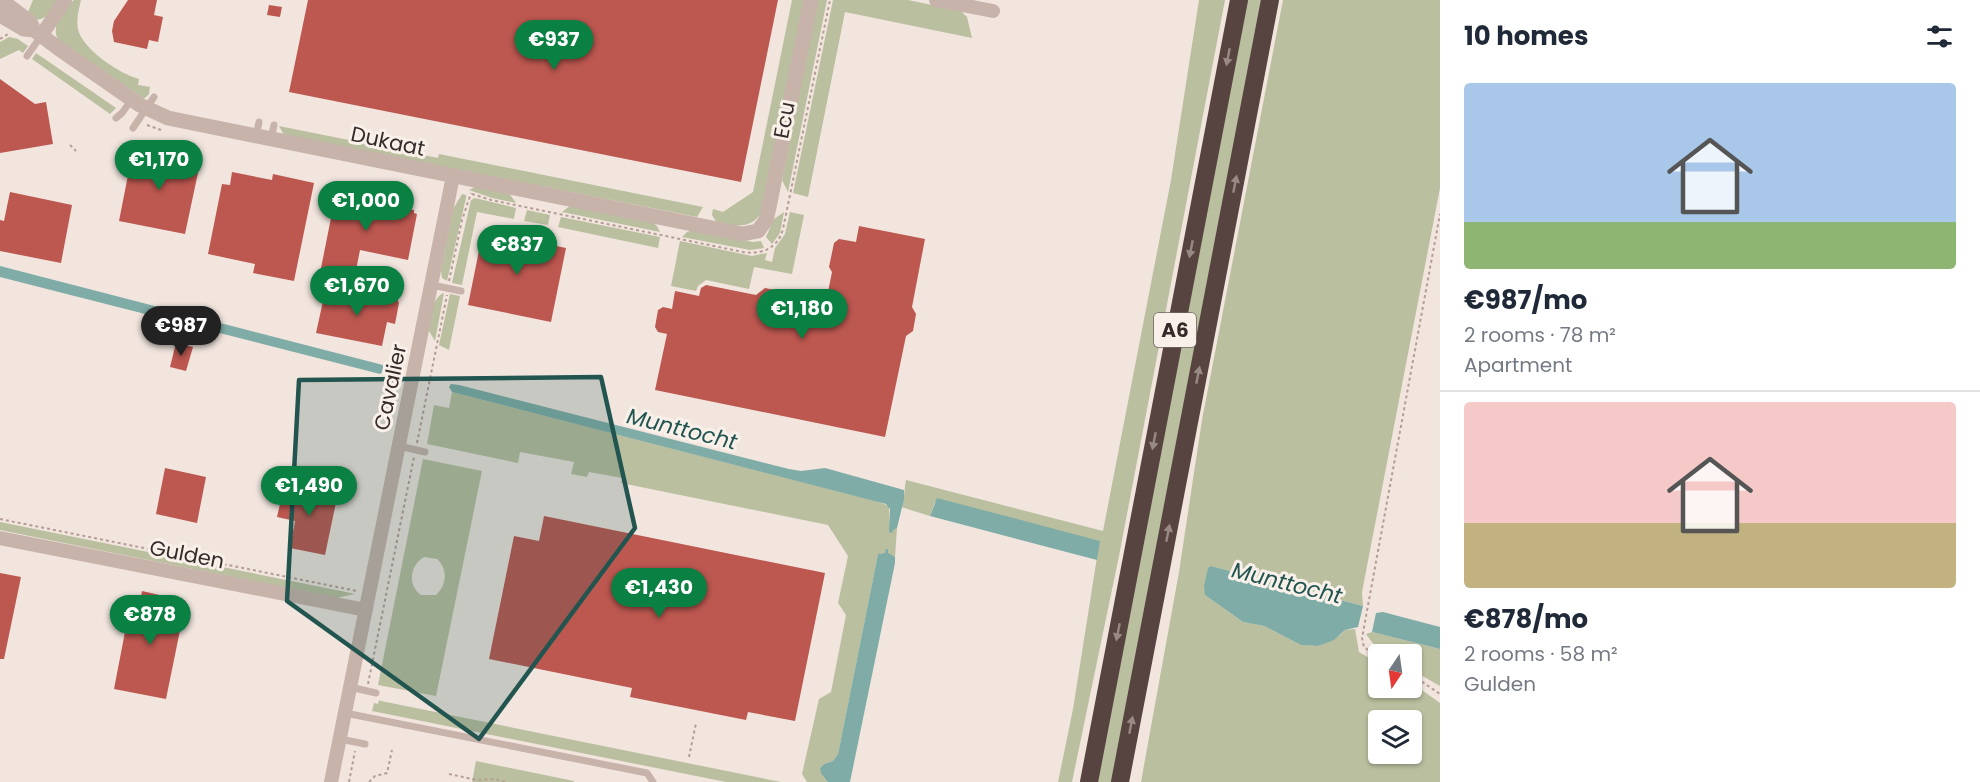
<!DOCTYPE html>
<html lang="en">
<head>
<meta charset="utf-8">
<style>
  :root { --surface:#fff; --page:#f2f2f3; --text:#1f2937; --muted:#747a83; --line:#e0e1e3; --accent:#0b8043 }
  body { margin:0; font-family:Poppins,sans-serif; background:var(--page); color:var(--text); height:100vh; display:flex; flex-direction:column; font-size:22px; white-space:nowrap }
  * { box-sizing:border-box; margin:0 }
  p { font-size:20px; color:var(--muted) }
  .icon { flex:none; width:33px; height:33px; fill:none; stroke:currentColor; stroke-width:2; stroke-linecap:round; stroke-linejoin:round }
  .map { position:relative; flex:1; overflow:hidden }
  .drawer { display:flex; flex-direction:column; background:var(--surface); width:540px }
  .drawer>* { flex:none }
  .needle { width:39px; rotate:193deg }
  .tools { position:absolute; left:1368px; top:644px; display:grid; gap:12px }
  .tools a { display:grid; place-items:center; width:54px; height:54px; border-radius:6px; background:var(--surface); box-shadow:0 2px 4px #0004; font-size:30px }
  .price { position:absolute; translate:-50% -51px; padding:0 14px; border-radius:21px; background:var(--accent); color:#fff; font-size:20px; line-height:39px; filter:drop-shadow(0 2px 3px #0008) }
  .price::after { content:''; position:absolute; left:50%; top:36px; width:18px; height:14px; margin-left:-9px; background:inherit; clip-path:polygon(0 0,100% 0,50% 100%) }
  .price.selected { background:#222; color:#fff }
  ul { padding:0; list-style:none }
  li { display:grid; align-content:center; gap:12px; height:318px; padding:0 24px }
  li+li { border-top:2px solid var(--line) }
  li span { display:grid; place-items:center; height:186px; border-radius:6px; color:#555 }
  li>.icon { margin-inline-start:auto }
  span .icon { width:108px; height:108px; fill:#fffc; stroke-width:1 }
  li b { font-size:26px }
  h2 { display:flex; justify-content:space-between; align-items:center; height:72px; padding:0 24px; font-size:26px }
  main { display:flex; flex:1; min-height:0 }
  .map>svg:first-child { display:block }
  .green { fill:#babf9f; fill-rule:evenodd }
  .water { fill:#7faca6 }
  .building { fill:#bd5850 }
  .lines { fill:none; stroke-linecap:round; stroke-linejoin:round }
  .path { stroke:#b49d95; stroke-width:2; stroke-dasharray:3 3; stroke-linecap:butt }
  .service { stroke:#c8b3ab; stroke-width:7 }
  .minor { stroke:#c8b3ab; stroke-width:14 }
  .tertiary { stroke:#c8b3ab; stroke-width:15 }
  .motorway { stroke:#574441; stroke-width:18 }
  .oneway { fill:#988985 }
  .marked { fill:#225550; fill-opacity:0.2; stroke:#225550; stroke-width:4.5; stroke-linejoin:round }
  .labels { text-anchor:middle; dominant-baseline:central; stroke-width:6; stroke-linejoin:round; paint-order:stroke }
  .shield { fill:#f9f0ea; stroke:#706664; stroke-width:1.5 }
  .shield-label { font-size:20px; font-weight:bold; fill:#362b2a }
  .street-label { font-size:21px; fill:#362b2a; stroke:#f9f0ea }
  .water-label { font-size:22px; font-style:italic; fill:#225550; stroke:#f9f0ea }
</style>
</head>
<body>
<main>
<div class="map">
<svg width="1440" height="782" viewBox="0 0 1440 782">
  <rect width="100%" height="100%" fill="#f1e5de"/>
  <path class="green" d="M33 0H59C51 10 48 20 34 20L28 12Z
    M74 0H81C79 9 76 19 78 29 82 49 120 74 139 79L138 85 150 87 149 94 145 98H143L58 40C51 26 62 7 74 0Z
    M792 0H805L760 215C748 230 734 225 717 223L712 215 713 209 723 212 753 192Z
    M817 0H827L788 192 782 180Z
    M833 0H908L961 11 967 17 972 38 845 12 808 197 793 193Z
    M1199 0H1225L1119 556 1072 782H1058L1073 709 1098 551 935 502 930 516 901 507C905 498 904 489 906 480L1103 531 1171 180Z
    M1246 0H1262L1112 782H1097Z
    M1283 0H1440V188L1362 592 1363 606 1211 566 1205 595 1243 622 1264 626 1301 645 1318 646 1340 635 1345 630 1355 629 1359 652 1378 663V687H1412V683L1440 703V782H1141L1179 572 1202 420ZM1378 720H1412V753H1378Z
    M9 37 18 39 28 46 23 53 19 50 0 59V42Z
    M36 53 116 108 110 114 32 59Z
    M279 126 438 158 439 154 703 207 697 217 284 135Z
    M475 187 509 193 516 203 492 198 469 190Z
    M462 194 466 195V198L447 281 442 278 441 271 453 209Z
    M475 198 516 208 514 219 477 212 462 285 452 283 471 200Z
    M571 205 651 221 657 226 660 232 562 212Z
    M527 210 550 215 548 225 524 221Z
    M784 212 780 233 772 244 766 237 774 219Z
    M790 212 804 215 792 274 754 267 749 289 706 280 698 286 696 291 671 286 680 241 752 256 767 253 765 260 772 262 775 248 785 234Z
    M561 217 660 237 658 248 558 227Z
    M693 230 753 242 761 241 764 248 750 250 682 237 687 232Z
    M444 293 435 341 429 331C431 318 431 298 444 293Z
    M450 294 460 296 449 350 439 345Z
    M452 392 876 501 889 506 890 529 897 528 895 557 885 553 878 554 838 754 833 761 824 764 820 768 828 782H807L802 774 819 699 831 692 846 615 838 603 848 556 828 525 621 483 622 478 589 472 587 477 571 474 574 462 520 452 518 463 427 444 434 405 449 408Z
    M423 459 482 471 436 696 378 685ZM424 557 437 559C448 569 447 585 436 595H421C407 585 410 565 424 557Z
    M0 522 341 591 355 594 336 598 0 530Z
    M1372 632 1440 649V686L1412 670V654H1383L1371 641 1366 634Z
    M379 700 381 701 781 782H726L372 711 374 703 378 704Z
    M476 761 574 781V782H472Z"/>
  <path class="water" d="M0 266 383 365 384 371 380 374 0 277Z
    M451 384 459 385 789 469 801 471 825 468 904 490V499L897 528 893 530 892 533 889 532 890 509 886 504 452 392 449 387Z
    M937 498 1100 541 1097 560 930 516Z
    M886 549H888V553L895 557V563L850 782H828L821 773 820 768 824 764 833 761 838 754 878 554 885 553Z
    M1211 566 1363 606 1358 627 1345 630 1334 640 1318 646 1301 645 1264 626 1243 622 1205 595 1204 586 1208 568Z
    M1383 612 1440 627V649L1372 632 1376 613Z"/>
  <path class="building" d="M128 0H157L154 15 163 17 158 42 149 40 147 49 114 42 112 31 114 21Z
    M308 0H778L741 182 289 92Z
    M269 5 282 7 280 17 267 15Z
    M0 79 35 104 46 102 53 144 0 153Z
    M143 148 192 158 190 166 199 168 185 234 119 221 132 155 141 156Z
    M232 172 272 180 273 174 314 183 294 281 253 273 255 264 208 254 222 184 230 185Z
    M10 192 72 205 61 263 0 251V220L4 221Z
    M336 193 414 210V213L417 214 408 260 360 250 355 275 321 268Z
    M859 226 925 239 912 307 916 314 913 331 906 336 885 437 655 390 667 334 658 332 655 327 658 310 663 307 672 309 675 291 699 296 701 288 706 285 756 295 765 288 790 293 794 298 818 303 827 297 832 272 829 267 834 243 839 239 856 242Z
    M483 231 566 248 551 322 468 305Z
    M325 292 366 300 367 292 397 299 399 303 395 324 387 322 382 346 316 333Z
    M176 343 193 347 186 371 170 367Z
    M165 468 206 477 197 523 156 514Z
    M284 486 302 489V486L338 493 325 555 290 548 295 521 277 517Z
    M544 516 825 573 795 721 748 712 746 720 630 697 632 688 489 659 514 536 539 541Z
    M0 573 21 577 4 659H0Z
    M142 591 186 601 166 699 114 689 130 606 139 608Z"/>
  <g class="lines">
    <path class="path" d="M0 39 8 34
      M147 125 161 130
      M70 145 76 151
      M472 194 491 200 743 252C762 255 778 248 783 229L830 0
      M449 281 462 220 471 193
      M417 443 447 295
      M0 519 357 591
      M1378 657 1364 647 1362 638 1440 214
      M1412 675 1440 694
      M368 684 414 457
      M689 757 696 723
      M449 774 477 780 494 779 505 782
      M349 782 355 751
      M369 782 375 776 387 773 392 750"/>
    <path class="service" d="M27 56 41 36
      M116 118 122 113 132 99
      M133 128 154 97
      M256 136 259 122
      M271 139 274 125
      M432 285 461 291
      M399 446 425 452
      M350 687 376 693
      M345 713 647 773 653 782
      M340 739 365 744"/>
    <path class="minor" d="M936 0 993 11
      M41 36 65 0
      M0 538 366 610
      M331 782 453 176"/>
    <path class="tertiary" d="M1 0 30 22 34 30 58 48 140 105 168 118 742 234 758 231 766 220 768 212 811 0
      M0 15 24 29 34 30"/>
    <path class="motorway" d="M1089 782 1239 0
      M1120 782 1270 0"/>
  </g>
  <defs><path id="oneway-solid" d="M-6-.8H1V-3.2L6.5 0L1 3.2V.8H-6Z" transform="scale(1.5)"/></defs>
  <g class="oneway">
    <use href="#oneway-solid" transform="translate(1228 57) rotate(101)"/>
    <use href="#oneway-solid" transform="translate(1235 184) rotate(-79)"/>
    <use href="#oneway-solid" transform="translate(1191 249) rotate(101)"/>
    <use href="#oneway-solid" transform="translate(1198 375) rotate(-79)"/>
    <use href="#oneway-solid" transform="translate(1154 441) rotate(101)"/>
    <use href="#oneway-solid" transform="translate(1168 533) rotate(-79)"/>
    <use href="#oneway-solid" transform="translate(1118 632) rotate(101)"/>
    <use href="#oneway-solid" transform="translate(1131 725) rotate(-79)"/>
  </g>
  <path class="marked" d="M601 377 635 528 479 739 287 601 299 380Z"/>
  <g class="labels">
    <rect class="shield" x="1154" y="313" width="42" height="34" rx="4.5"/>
    <g class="shield-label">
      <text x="1175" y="330">A6</text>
    </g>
    <g class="street-label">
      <text transform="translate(784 120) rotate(-79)">Ecu</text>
      <text transform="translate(388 141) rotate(12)">Dukaat</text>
      <text transform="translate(390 387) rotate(-78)">Cavalier</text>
      <text transform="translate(187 554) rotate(11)">Gulden</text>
    </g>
    <g class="water-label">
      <text transform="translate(682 429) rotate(14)">Munttocht</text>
      <text transform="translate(1287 583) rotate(14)">Munttocht</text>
    </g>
  </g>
</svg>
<div class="tools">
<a><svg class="needle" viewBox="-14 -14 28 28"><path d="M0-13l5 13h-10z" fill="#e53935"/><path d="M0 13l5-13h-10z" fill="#747a83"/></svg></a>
<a><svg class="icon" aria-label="layers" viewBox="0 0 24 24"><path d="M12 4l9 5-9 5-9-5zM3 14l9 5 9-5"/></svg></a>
</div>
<b class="price" style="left:554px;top:71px">€937</b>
<b class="price" style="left:159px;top:191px">€1,170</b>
<b class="price" style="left:366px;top:232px">€1,000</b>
<b class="price" style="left:517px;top:276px">€837</b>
<b class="price" style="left:357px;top:317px">€1,670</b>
<b class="price" style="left:802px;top:340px">€1,180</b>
<b class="price selected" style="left:181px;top:357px">€987</b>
<b class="price" style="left:309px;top:517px">€1,490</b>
<b class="price" style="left:659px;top:619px">€1,430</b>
<b class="price" style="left:150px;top:646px">€878</b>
</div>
<section class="drawer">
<h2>10 homes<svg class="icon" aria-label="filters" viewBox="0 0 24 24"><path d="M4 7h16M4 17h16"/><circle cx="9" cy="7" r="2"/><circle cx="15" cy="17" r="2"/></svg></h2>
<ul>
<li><span style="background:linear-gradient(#a9c7e8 75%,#8fb573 0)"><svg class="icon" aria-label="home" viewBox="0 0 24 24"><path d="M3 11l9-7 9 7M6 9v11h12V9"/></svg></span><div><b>€987/mo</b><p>2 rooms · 78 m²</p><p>Apartment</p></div></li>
<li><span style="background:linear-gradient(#f6c9c9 65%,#c2b280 0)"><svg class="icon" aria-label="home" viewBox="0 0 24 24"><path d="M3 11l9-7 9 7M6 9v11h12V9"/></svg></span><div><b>€878/mo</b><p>2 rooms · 58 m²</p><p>Gulden</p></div></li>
</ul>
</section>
</main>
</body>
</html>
